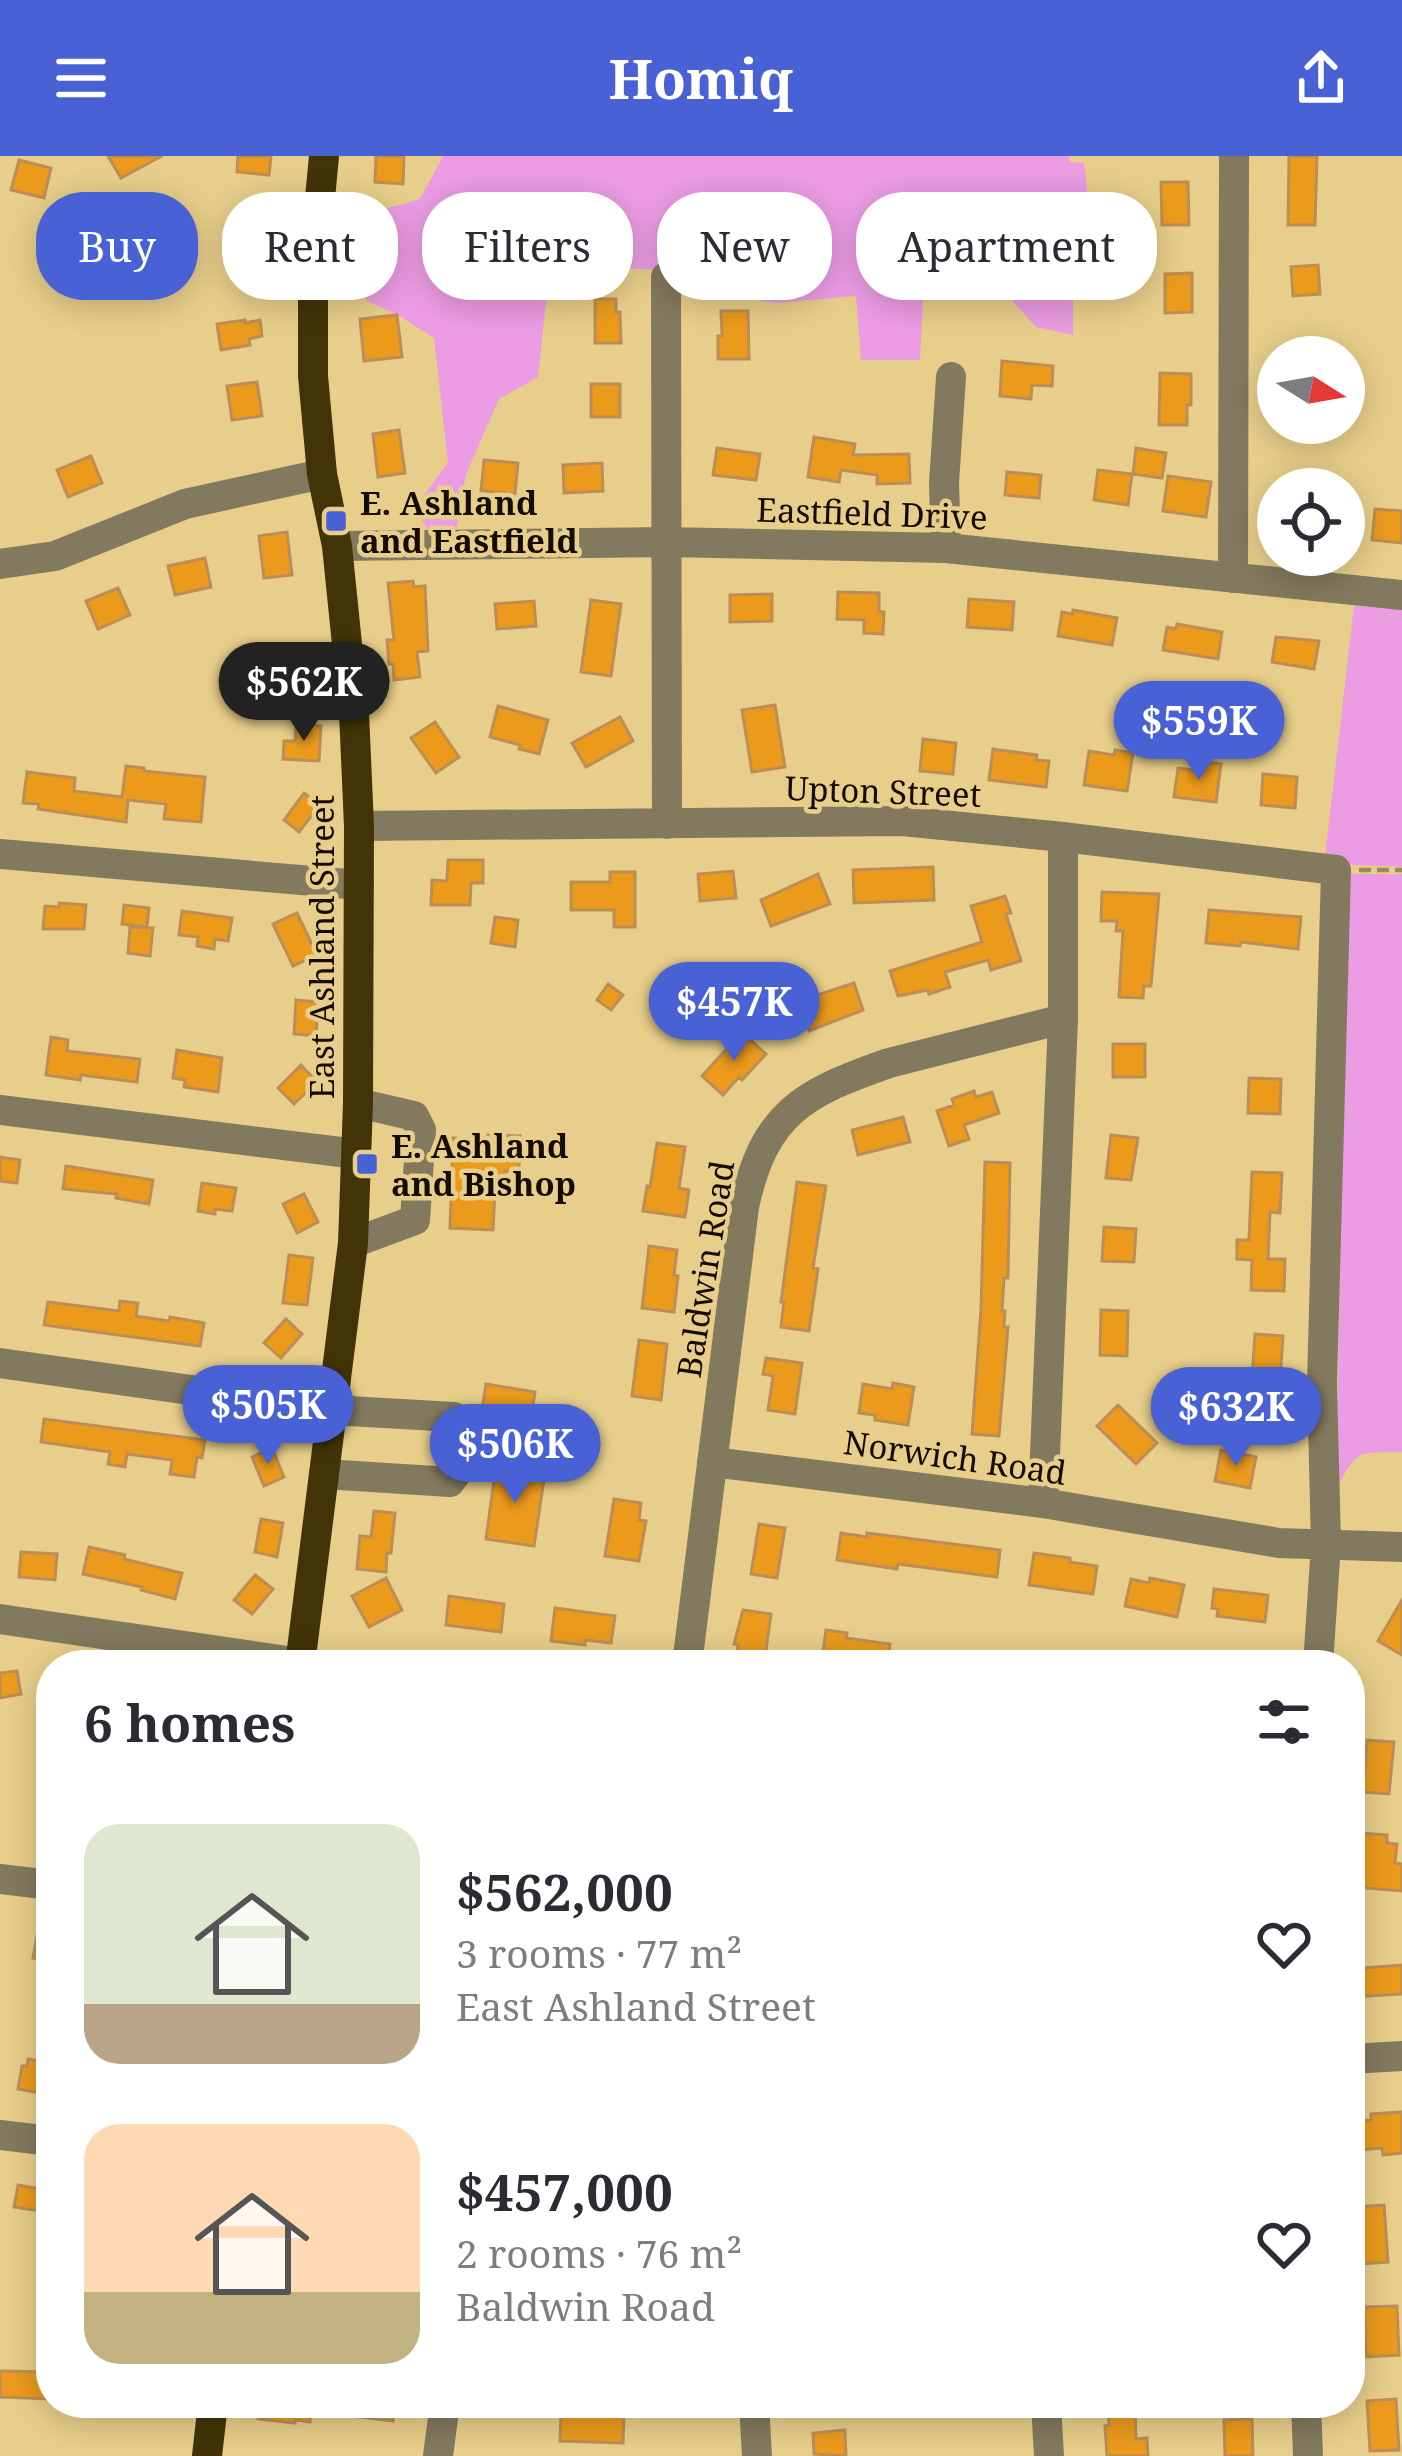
<!DOCTYPE html>
<html lang="en">
<head>
<meta charset="utf-8">
<style>
  :root { --surface:#fff; --page:#f7f7f7; --text:#2b2b33; --muted:#7c7c81; --accent:#4861d5 }
  body { margin:0; font-family:"Noto Serif",serif; background:var(--page); color:var(--text); height:100vh; display:flex; flex-direction:column; font-size:45px; white-space:nowrap }
  * { box-sizing:border-box; margin:0 }
  p { font-size:39px; color:var(--muted) }
  .icon { flex:none; width:66px; height:66px; fill:none; stroke:currentColor; stroke-width:2; stroke-linecap:round; stroke-linejoin:round }
  .map { position:relative; flex:1; overflow:hidden }
  .details { position:absolute; left:36px; top:1494px; width:1329px; height:768px; display:flex; flex-direction:column; background:var(--surface); border-radius:48px; box-shadow:0 6px 30px #0003 }
  .details>* { flex:none }
  .hud { position:absolute; left:36px; top:36px; width:1332px; height:108px; display:flex; gap:24px }
  .needle { width:78px; rotate:101deg }
  .controls { position:absolute; left:1257px; top:180px; display:grid; gap:24px }
  .controls a { display:grid; place-items:center; width:108px; height:108px; border-radius:50%; background:var(--surface); box-shadow:0 6px 30px #0003; font-size:60px }
  .price { position:absolute; translate:-50% -102px; padding:0 27px; border-radius:42px; background:var(--accent); color:#fff; font-size:39px; line-height:78px; filter:drop-shadow(0 3px 6px #0008) }
  .price::after { content:''; position:absolute; left:50%; top:72px; width:36px; height:27px; margin-left:-18px; background:inherit; clip-path:polygon(0 0,100% 0,50% 100%) }
  .price.active { background:#222; color:#fff }
  ul { padding:0; list-style:none }
  li { display:flex; align-items:center; gap:36px; height:300px; padding:0 48px }
  li span { display:grid; place-items:center; flex:none; width:336px; height:240px; border-radius:36px; color:#555 }
  li>.icon { margin-inline-start:auto }
  span .icon { width:144px; height:144px; fill:#fffc; stroke-width:1 }
  li b { font-size:51px }
  h2 { display:flex; justify-content:space-between; align-items:center; height:144px; padding:0 48px; font-size:51px }
  .tag { padding:0 42px; border-radius:48px; background:var(--surface); box-shadow:0 6px 30px #0003; font-size:42px; line-height:108px }
  .tag.active { background:var(--accent); color:#fff }
  header { display:flex; justify-content:space-between; align-items:center; height:156px; padding:0 48px; background:var(--accent); color:#fff; font-size:54px; font-weight:700 }
  .map>svg:first-child { display:block }
  .green { fill:#eb9ce3 }
  .building { fill:#eb9a1c; stroke:#bc8e56; stroke-width:3 }
  .lines { fill:none; stroke-linecap:round; stroke-linejoin:round }
  .path { stroke:#9c8859; stroke-width:4.5; stroke-dasharray:12 6; stroke-linecap:butt }
  .minor { stroke:#83795e; stroke-width:30 }
  .major { stroke:#423407; stroke-width:30 }
  .poi-dot { fill:#4861d5; stroke:#e7ce8a; stroke-width:4.5 }
  .labels { text-anchor:middle; dominant-baseline:central; stroke-width:9; stroke-linejoin:round; paint-order:stroke }
  .poi-label { font-size:33px; font-weight:bold; fill:#150c00; stroke:#e7ce8a; text-anchor:start }
  .street-label { font-size:33px; fill:#150c00; stroke:#e7ce8a }
</style>
</head>
<body>
<header><svg class="icon" aria-label="menu" viewBox="0 0 24 24"><path d="M4 6h16M4 12h16M4 18h16"/></svg>Homiq<svg class="icon" aria-label="share" viewBox="0 0 24 24"><path d="M12 15V3M7 8l5-5 5 5M5 13v7h14v-7"/></svg></header>
<div class="map">
<svg width="1402" height="2300" viewBox="0 0 1402 2300">
  <rect width="100%" height="100%" fill="#e7ce8a"/>
  <path class="green" d="M443 0H1069V6L1084 7 1093 79 1086 83 1088 105 1073 121V179L1036 171 982 112 924 125 920 204H861L856 140 776 147 699 134 683 115 620 112 548 128 538 221 499 243 466 318 456 373H427L415 351 448 307 434 182 398 159 367 145 346 92 354 58 378 55 420 43Z
    M1354 450 1402 453V711L1354 709 1325 701Z
    M1347 718H1402V1296C1356 1297 1358 1292 1336 1334Z"/>
  <path class="building" d="M108 0H162L121 22Z
    M238 0H271L269 19 237 16Z
    M376 0H404L403 28 375 26Z
    M1289 0H1317L1315 69H1288Z
    M19 4 51 12 44 42 11 34Z
    M1161 26H1188L1189 69H1162Z
    M243 58 270 62 264 103 247 101 249 87 240 85Z
    M1318 109 1320 138 1293 140 1291 111Z
    M1192 117V156L1165 157V118Z
    M595 143H616V156H620L621 187H595Z
    M721 155H748L749 203H718V180H722Z
    M397 159 402 201 364 205 360 163Z
    M245 164V167L260 164 262 180 249 183 250 189 221 194 217 168Z
    M1002 205 1053 210 1052 230 1032 229 1031 243 1000 240Z
    M1160 217 1191 218V249H1187V269H1159Z
    M257 226 262 260 232 264 227 230Z
    M591 228H620V261H591Z
    M399 274 405 317 378 321 373 278Z
    M814 281 855 288 853 299 909 298 910 327 877 328V319L841 314 839 326 808 321Z
    M717 292 760 298 756 324 713 319Z
    M1136 292 1166 297 1162 322 1133 318Z
    M91 300 102 327 68 341 57 314Z
    M484 304 518 307 515 338 481 335Z
    M602 307 603 335 564 337 563 309Z
    M1098 314 1132 318 1128 349 1094 344Z
    M1007 316 1041 319 1039 342 1005 339Z
    M1168 320 1211 326 1206 361 1163 355Z
    M1375 353 1402 355V387L1372 384Z
    M287 376 292 419 264 422 259 380Z
    M205 402 211 431 175 439 168 410Z
    M413 425 414 431 425 430 428 495 417 496 420 521 394 524 393 508H389L387 484H394L388 427Z
    M118 432 130 459 98 473 86 445Z
    M838 436 879 437V455L884 456 883 478 864 477V464L837 463Z
    M772 438V465L730 466V439Z
    M969 443 1014 446 1012 474 967 471Z
    M591 444 621 448 611 520 581 516Z
    M534 445 536 470 497 473 495 448Z
    M1073 454 1117 462 1112 489 1058 480 1062 456 1072 458Z
    M1177 468 1222 476 1218 503 1163 494 1167 471 1176 473Z
    M1276 481 1319 485 1314 513 1272 506Z
    M314 502 318 538 289 542 285 506Z
    M775 549 785 611 752 616 742 554Z
    M498 550 548 564 539 598 519 593 520 589 490 581Z
    M620 561 633 585 586 611 572 587Z
    M435 566 459 601 436 617 411 582Z
    M296 568 321 570 319 605 283 603 284 585H295Z
    M923 583 956 587 953 618 920 615Z
    M993 593 1037 599 1036 604 1049 605 1046 631 989 624Z
    M1115 594 1133 597 1127 635 1084 629 1089 595 1114 599Z
    M1202 605 1221 608 1216 646 1174 641 1178 612 1201 615Z
    M126 610 144 612V615L205 621 201 666 164 663 166 648 128 644 126 666 38 653 39 648 23 647 27 616 75 622 74 635 122 641Z
    M1263 618 1297 621 1295 652 1261 649Z
    M304 637 320 649 299 676 284 664Z
    M448 704H483V727H471L470 749H431L432 724 447 725Z
    M933 711 934 744 854 747 853 714Z
    M733 715 736 742 700 745 698 718Z
    M610 716H635V771H614V754H571V726H610Z
    M818 718 830 748 771 770 761 744Z
    M1102 736 1159 738 1151 830H1144L1143 842 1119 841 1123 775H1116L1117 765H1101Z
    M1005 740 1011 757 1006 758 1021 805 991 814 988 804 945 816 950 831 929 838 928 834 898 840 890 815 982 786 971 750Z
    M59 747 86 749 84 773H43L45 750 59 751Z
    M124 749 149 752 147 771 122 768Z
    M1209 754 1301 761 1298 793 1241 786 1240 790 1206 787Z
    M182 755 232 762 228 785 215 783 214 793 197 790 198 781 179 779Z
    M297 757 317 799 293 810 273 768Z
    M495 761 518 764 515 791 491 787Z
    M130 771 153 772 150 800 128 797Z
    M854 827 863 854 809 875 799 845Z
    M608 828 623 839 611 854 597 844Z
    M296 844 318 846 316 880 294 878Z
    M742 876 766 898 742 924 739 921 723 939 702 920Z
    M51 881 68 884 67 895 140 903 137 926 81 919 80 924 46 919Z
    M1113 888H1145V921H1113Z
    M177 894 222 902 218 936 184 931 185 924 173 922Z
    M301 909 317 926 294 948 278 932Z
    M1249 922 1281 923 1280 958 1248 957Z
    M974 935 976 941 992 936 999 957 964 969 969 983 949 990 937 955 954 949 952 943Z
    M903 961 910 986 858 999 852 974Z
    M488 979 520 980 519 1016 505 1015 504 1033H495L493 1074 450 1072 453 982 488 983Z
    M1111 979 1138 982 1131 1024 1106 1022Z
    M657 987 685 991 679 1032 689 1034 685 1061 643 1055 647 1030 650 1031Z
    M0 1001 20 1004 17 1027 0 1025Z
    M985 1006 1010 1007 1008 1122H1004L1002 1155H1005L1004 1171H1008L999 1280 972 1278 981 1153Z
    M66 1010 153 1024 149 1048 116 1042 117 1038 63 1033Z
    M1252 1016 1282 1017 1280 1057 1270 1056 1268 1103H1285L1284 1135 1251 1134 1252 1104 1237 1103V1084H1249Z
    M797 1026 826 1030 813 1112 818 1113 809 1175 781 1171 784 1146H781Z
    M202 1027 236 1032 232 1055 215 1053V1058L198 1055Z
    M304 1038 318 1066 297 1077 283 1048Z
    M1104 1071 1136 1073 1134 1106 1102 1105Z
    M649 1090 677 1094 674 1119 678 1120 674 1156 642 1152Z
    M289 1099 313 1102 307 1149 283 1147Z
    M120 1145 138 1147 136 1160 169 1165 170 1161 204 1167 200 1190 44 1169 48 1146 119 1155Z
    M1101 1154 1128 1155 1127 1200 1100 1199Z
    M286 1163 302 1178 281 1202 264 1187Z
    M1255 1178 1283 1180 1280 1223 1252 1221Z
    M639 1184 667 1188 661 1244 632 1240Z
    M766 1202 802 1207 795 1258 768 1254 773 1220 763 1218Z
    M893 1227 914 1231 908 1269 875 1264V1259L859 1257 863 1228 892 1233Z
    M486 1228 535 1236 529 1274 480 1266Z
    M1118 1249 1157 1287 1136 1308 1097 1270Z
    M44 1263 205 1284 202 1302 197 1301 194 1321 170 1318 172 1304 127 1298 125 1311 108 1308 110 1296 41 1286Z
    M272 1292 284 1321 264 1330 252 1301Z
    M1221 1294 1256 1301 1250 1332 1215 1325Z
    M496 1310 545 1317 534 1390 486 1383Z
    M614 1343 641 1347 639 1364 646 1365 639 1405 605 1400Z
    M374 1355 395 1357 391 1397H387L386 1416 357 1413 360 1380 371 1381Z
    M261 1363 283 1367 277 1401 255 1396Z
    M759 1368 785 1372 777 1422 751 1418Z
    M841 1377 867 1381V1377L1000 1394 997 1421 898 1408 897 1413 837 1404Z
    M89 1391 125 1399 124 1403 182 1417 175 1443 141 1434 142 1431 83 1418Z
    M21 1396 57 1398 55 1424 19 1421Z
    M1034 1397 1070 1402V1406L1097 1410 1093 1438 1029 1429Z
    M255 1419 273 1433 252 1458 234 1444Z
    M386 1422 402 1454 369 1471 352 1440Z
    M1150 1422 1184 1429 1177 1461 1125 1450 1131 1423 1149 1427Z
    M1214 1433 1268 1439 1265 1466 1217 1460 1218 1453 1212 1452Z
    M449 1440 504 1448 501 1476 446 1469Z
    M1402 1444V1499L1378 1485Z
    M555 1452 615 1460 611 1487 585 1484V1489L551 1485Z
    M743 1454 771 1458 764 1509 736 1505 738 1489 734 1488Z
    M826 1474 847 1477 846 1482 890 1488 888 1509H821Z
    M17 1515 21 1538 0 1542V1517Z
    M1367 1584 1394 1586 1389 1638 1363 1636Z
    M1358 1677 1387 1679V1687L1397 1688 1395 1707 1402 1708V1735L1354 1731Z
    M42 1753 51 1754V1805L33 1802Z
    M1402 1809V1838L1353 1841 1351 1813Z
    M28 1903 51 1907V1939L18 1933 22 1910H27Z
    M1402 1956V1997L1383 1999 1382 1992 1357 1994 1355 1965 1371 1964V1958Z
    M18 2029 51 2035 47 2056 14 2051Z
    M1384 2049 1388 2106 1359 2108 1355 2051Z
    M1397 2150 1399 2199 1366 2201 1364 2151Z
    M0 2215 51 2216V2243L0 2241Z
    M1396 2243 1399 2294 1370 2295 1367 2245Z
    M260 2247H312L310 2266 295 2264V2267L258 2263Z
    M336 2247H395L393 2265 335 2258Z
    M1107 2247H1135L1136 2283 1147 2282 1148 2300H1107L1105 2270 1109 2269Z
    M561 2257 624 2259 623 2287 560 2285Z
    M1252 2263 1253 2300H1225L1224 2264Z
    M845 2274 846 2300 814 2298 813 2277Z"/>
  <g class="lines">
    <path class="path" d="M1359 714H1402"/>
    <path class="minor" d="M666 121 667 668
      M337 390 668 386 946 392 1402 439
      M946 392 944 327 951 221
      M0 408 55 400 185 348 322 318
      M1233 422 1234 0
      M359 670 902 665 1063 681 1336 714 1322 1227 1326 1388 1318 1509
      M0 698 359 729
      M0 954 357 998
      M353 1087 415 1064 421 974 414 960 358 947
      M0 1207 332 1254 454 1261 471 1297 450 1326 324 1318
      M712 1306 1043 1347 1279 1387 1402 1391
      M1043 1347 1063 863V681
      M0 1463 314 1509
      M687 1509 744 1051C764 957 803 937 889 907L1063 863
      M0 1723 51 1729
      M1350 1903 1402 1900
      M0 1979 51 1985
      M754 2247 757 2300
      M1046 2247 1049 2300
      M1306 2247 1308 2300
      M438 2300 445 2247"/>
    <path class="major" d="M300 1509 353 1087 358 947 359 670 354 557 337 390 322 318 313 220V116L324 0
      M207 2300 213 2247"/>
  </g>
  <g class="poi-dot">
    <rect x="324" y="353" width="24" height="24" rx="6"/>
    <rect x="355" y="996" width="24" height="24" rx="6"/>
  </g>
  <g class="labels">
    <g class="poi-label">
      <text x="360" y="346">E. Ashland<tspan x="360" dy="38">and Eastfield</tspan></text>
      <text x="391" y="989">E. Ashland<tspan x="391" dy="38">and Bishop</tspan></text>
    </g>
    <g class="street-label">
      <text transform="translate(872 357) rotate(2)">Eastfield Drive</text>
      <text transform="translate(883 635) rotate(2)">Upton Street</text>
      <text transform="translate(321 791) rotate(-90)">East Ashland Street</text>
      <text transform="translate(705 1113) rotate(-81)">Baldwin Road</text>
      <text transform="translate(955 1301) rotate(8)">Norwich Road</text>
    </g>
  </g>
</svg>
<div class="controls">
<a><svg class="needle" viewBox="-14 -14 28 28"><path d="M0-13l5 13h-10z" fill="#e53935"/><path d="M0 13l5-13h-10z" fill="#7c7c81"/></svg></a>
<a><svg class="icon" aria-label="locate" viewBox="0 0 24 24"><circle cx="12" cy="12" r="6"/><path d="M12 2v4M12 18v4M2 12h4M18 12h4"/></svg></a>
</div>
<b class="price active" style="left:304px;top:588px">$562K</b>
<b class="price" style="left:1199px;top:627px">$559K</b>
<b class="price" style="left:734px;top:908px">$457K</b>
<b class="price" style="left:268px;top:1311px">$505K</b>
<b class="price" style="left:1236px;top:1313px">$632K</b>
<b class="price" style="left:515px;top:1350px">$506K</b>
<div class="hud">
<a class="tag active">Buy</a>
<a class="tag">Rent</a>
<a class="tag">Filters</a>
<a class="tag">New</a>
<a class="tag">Apartment</a>
</div>
<section class="details">
<h2>6 homes<svg class="icon" aria-label="filters" viewBox="0 0 24 24"><path d="M4 7h16M4 17h16"/><circle cx="9" cy="7" r="2"/><circle cx="15" cy="17" r="2"/></svg></h2>
<ul>
<li><span style="background:linear-gradient(#dfe7d0 75%,#b9a48a 0)"><svg class="icon" aria-label="home" viewBox="0 0 24 24"><path d="M3 11l9-7 9 7M6 9v11h12V9"/></svg></span><div><b>$562,000</b><p>3 rooms · 77 m²</p><p>East Ashland Street</p></div><svg class="icon" aria-label="heart" viewBox="0 0 24 24"><path d="M12 20l-8-8c-3-5 5-10 8-4 3-6 11-1 8 4z"/></svg></li>
<li><span style="background:linear-gradient(#ffd9b3 70%,#c2b280 0)"><svg class="icon" aria-label="home" viewBox="0 0 24 24"><path d="M3 11l9-7 9 7M6 9v11h12V9"/></svg></span><div><b>$457,000</b><p>2 rooms · 76 m²</p><p>Baldwin Road</p></div><svg class="icon" aria-label="heart" viewBox="0 0 24 24"><path d="M12 20l-8-8c-3-5 5-10 8-4 3-6 11-1 8 4z"/></svg></li>
</ul>
</section>
</div>
</body>
</html>
